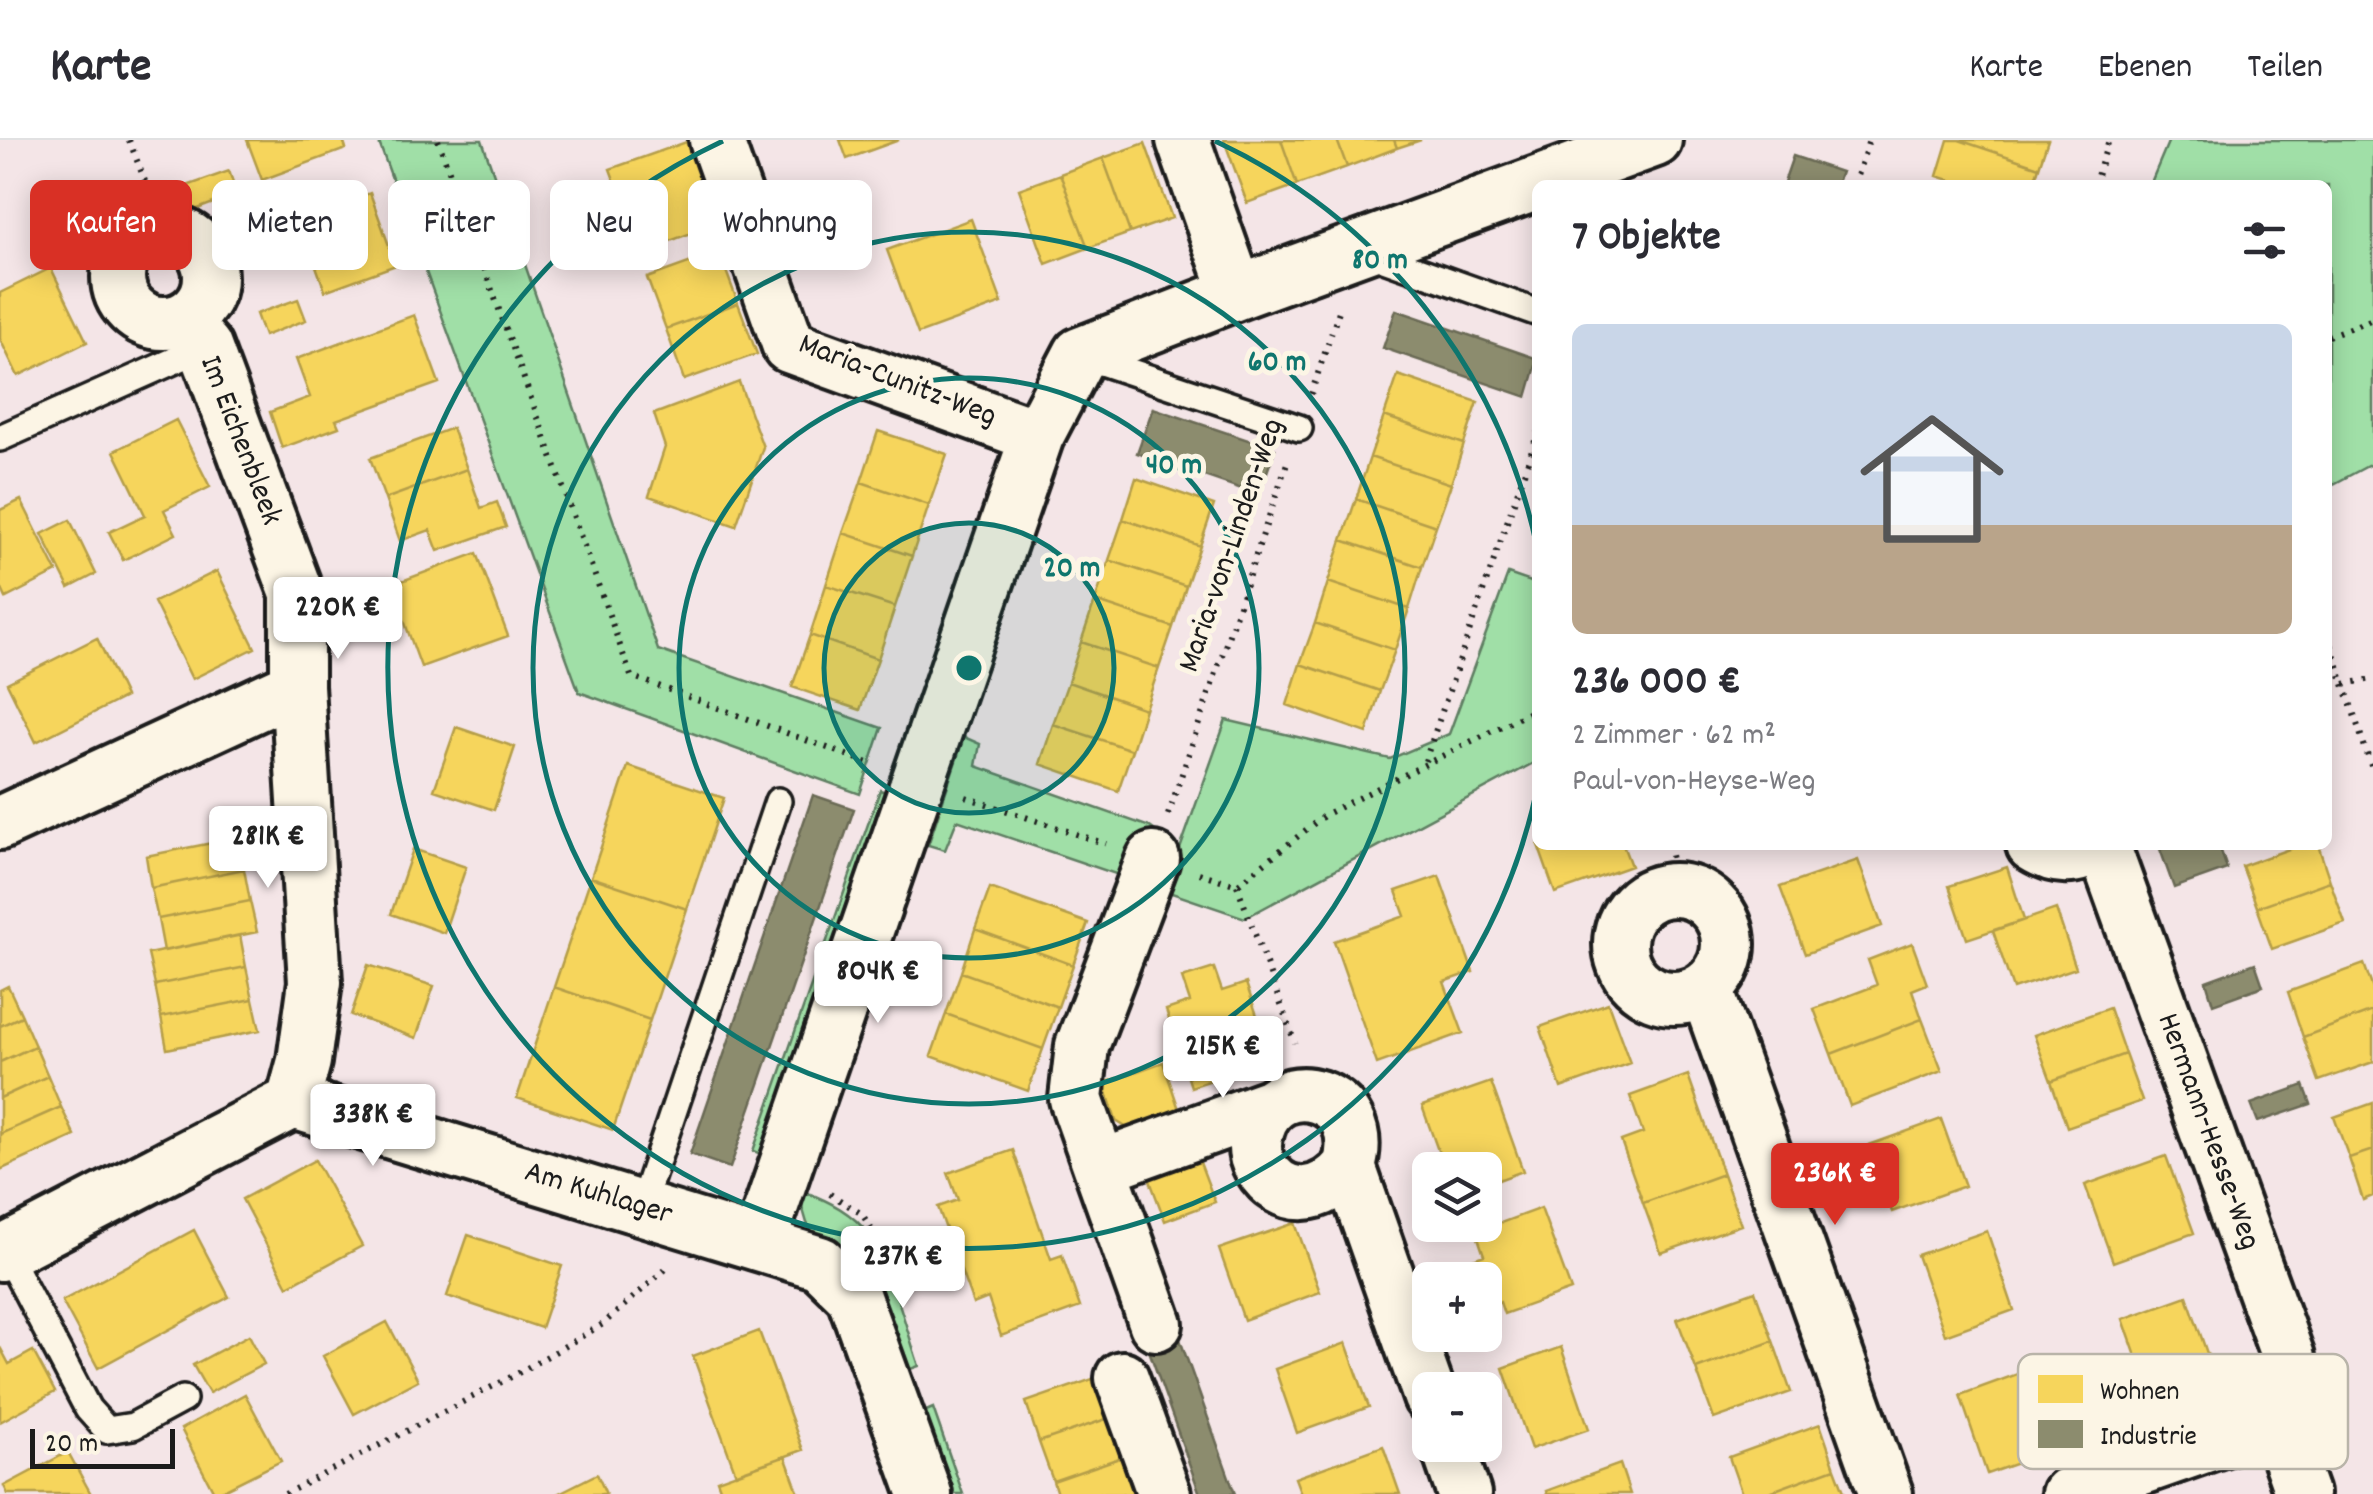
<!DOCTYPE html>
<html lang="de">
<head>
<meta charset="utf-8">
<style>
  :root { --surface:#fff; --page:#f2f2f3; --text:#2b2b33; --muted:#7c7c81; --line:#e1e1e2; --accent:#d93025 }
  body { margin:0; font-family:Dekko,sans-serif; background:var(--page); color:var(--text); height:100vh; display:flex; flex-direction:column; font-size:38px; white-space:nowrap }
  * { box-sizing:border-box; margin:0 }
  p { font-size:32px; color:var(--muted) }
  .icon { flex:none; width:55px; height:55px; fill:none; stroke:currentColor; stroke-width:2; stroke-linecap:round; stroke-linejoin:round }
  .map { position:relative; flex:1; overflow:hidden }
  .details { position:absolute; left:1532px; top:40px; width:800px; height:670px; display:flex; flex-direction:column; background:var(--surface); border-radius:15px; box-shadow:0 5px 25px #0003 }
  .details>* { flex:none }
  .banner { position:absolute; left:30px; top:40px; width:950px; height:90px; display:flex; gap:20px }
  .tools { position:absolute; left:1412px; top:1012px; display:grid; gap:20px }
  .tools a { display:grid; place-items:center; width:90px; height:90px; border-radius:15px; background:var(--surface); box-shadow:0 5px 25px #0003; font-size:50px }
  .scale { position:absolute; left:30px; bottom:25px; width:145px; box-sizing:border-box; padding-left:10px; border:5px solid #1c1c1c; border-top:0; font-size:28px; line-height:35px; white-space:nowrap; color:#1c1c1c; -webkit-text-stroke:8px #fcf5e5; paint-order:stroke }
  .price { position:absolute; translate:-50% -85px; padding:0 22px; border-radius:10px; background:#fff; color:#222; font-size:32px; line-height:65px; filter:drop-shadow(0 2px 5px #0008) }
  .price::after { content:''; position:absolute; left:50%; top:60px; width:30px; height:22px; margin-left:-15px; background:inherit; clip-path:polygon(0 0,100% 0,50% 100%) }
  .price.selected { background:var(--accent); color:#fff }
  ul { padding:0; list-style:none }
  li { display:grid; align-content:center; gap:20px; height:530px; padding:0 40px }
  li+li { border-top:2px solid var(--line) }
  li span { display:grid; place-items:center; height:310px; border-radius:15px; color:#555 }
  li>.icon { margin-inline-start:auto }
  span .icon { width:180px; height:180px; fill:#fffc; stroke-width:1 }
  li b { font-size:42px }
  h2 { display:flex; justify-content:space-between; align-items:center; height:120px; padding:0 40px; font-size:42px }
  .pill { padding:0 35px; border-radius:15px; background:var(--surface); box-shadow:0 5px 25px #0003; font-size:35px; line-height:90px }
  .pill.selected { background:var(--accent); color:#fff }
  header { display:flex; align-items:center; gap:60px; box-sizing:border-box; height:140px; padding:0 50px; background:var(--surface); border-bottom:2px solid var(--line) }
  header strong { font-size:48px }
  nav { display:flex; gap:55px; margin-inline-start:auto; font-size:35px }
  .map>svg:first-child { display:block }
  .green { fill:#a0dfa7; stroke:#5e7e62; stroke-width:2.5 }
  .homes { fill:#f6d55c; stroke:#b59e49; stroke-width:2.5 }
  .industry { fill:#8c8c6e; stroke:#6a6a55; stroke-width:2.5 }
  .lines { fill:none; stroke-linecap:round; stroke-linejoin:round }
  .service-casing { stroke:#1c1c1c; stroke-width:32 }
  .minor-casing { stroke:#1c1c1c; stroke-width:60 }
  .path { stroke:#1c1c1c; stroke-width:6; stroke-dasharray:2.5 8; stroke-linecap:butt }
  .service { stroke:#fcf5e5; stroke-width:25 }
  .minor { stroke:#fcf5e5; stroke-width:52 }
  .ring { fill:none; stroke:#0f766e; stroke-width:5 }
  .labels { text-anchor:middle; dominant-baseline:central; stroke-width:10; stroke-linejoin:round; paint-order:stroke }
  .street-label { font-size:32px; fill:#1c1c1c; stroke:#fcf5e5 }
  .key { fill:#fcf5e5; stroke:#b9b4a9; stroke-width:2.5 }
  .key-label { font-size:28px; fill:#1c1c1c }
  .centre { fill:#0f766e; stroke:#fcf5e5; stroke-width:5 }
  .ring-label { font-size:30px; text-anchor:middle; font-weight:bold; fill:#0f766e; stroke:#fcf5e5; stroke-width:10; stroke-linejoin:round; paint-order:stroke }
</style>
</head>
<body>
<header>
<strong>Karte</strong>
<nav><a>Karte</a><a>Ebenen</a><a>Teilen</a></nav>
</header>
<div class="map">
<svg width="2373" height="1354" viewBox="0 0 2373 1354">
  <rect width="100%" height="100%" fill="#f4e5e7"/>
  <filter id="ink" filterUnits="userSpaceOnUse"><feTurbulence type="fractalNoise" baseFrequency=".01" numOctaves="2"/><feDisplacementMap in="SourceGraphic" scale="20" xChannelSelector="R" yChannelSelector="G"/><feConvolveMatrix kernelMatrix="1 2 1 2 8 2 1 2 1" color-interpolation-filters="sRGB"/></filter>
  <g filter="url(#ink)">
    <path class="green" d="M378 0H482L658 510 882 588 860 654 579 552Z
      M2169 0H2373V323L2328 347V45H2150Z
      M1508 434 1537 444V621L1245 778 957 680 945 710 928 705 964 597 980 604 976 626 1150 687 1180 709 1226 580 1390 619 1449 594Z
      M880 650 900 657 775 1019 753 1011Z
      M805 1052C829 1061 853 1073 869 1095 891 1126 906 1189 919 1226L902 1232 807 1083 802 1066Z
      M933 1268 963 1354H945L917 1275Z"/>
    <path class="homes" d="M247 0H343L346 9 262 40Z
      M840 0H899L847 19Z
      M1224 0H1281L1297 45 1247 63Z
      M1281 0H1337L1347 27 1297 45Z
      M1337 0H1394L1397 8 1347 27Z
      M1394 0H1421L1397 8Z
      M1948 0H1959L2039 27 2033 45H1965L1937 36Z
      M1959 0H2048L2039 27Z
      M689 1 718 83 641 112 610 29Z
      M1145 3 1172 78 1130 93 1103 18Z
      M1103 18 1130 93 1088 108 1060 34Z
      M229 31 237 54 190 72 181 48Z
      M1060 34 1088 108 1046 124 1019 49Z
      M370 53 396 125 325 151 299 79Z
      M971 79 1002 163 918 194 887 110Z
      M719 112 738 163 666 189 647 138Z
      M51 128 87 202 18 236 0 199V153Z
      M298 159 306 180 264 196 256 174Z
      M738 163 757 214 684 240 666 189Z
      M414 175 439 243 336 280 339 287 282 308 270 272 310 257 296 219Z
      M1398 235 1478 262 1464 304 1384 276Z
      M739 242 763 307 736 386 649 356 665 307 654 274Z
      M1384 276 1464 304 1451 344 1370 317Z
      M176 280 210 347 164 370 176 394 123 420 109 392 145 375 114 311Z
      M452 288 467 329 385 359 370 318Z
      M878 291 947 314 929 365 861 342Z
      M1370 317 1451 344 1436 386 1356 359Z
      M467 329 481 368 497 362 506 387 438 411 430 390 400 401 385 359Z
      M1136 338 1214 365 1200 406 1123 379Z
      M861 342 929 365 912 416 843 393Z
      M1356 359 1436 386 1422 427 1342 400Z
      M21 360 57 432 6 458 0 445V370Z
      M1123 379 1200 406 1186 446 1109 420Z
      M70 380 96 434 69 448 42 394Z
      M843 393 912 416 895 467 826 445Z
      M1342 400 1422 427 1409 469 1328 442Z
      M477 413 508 496 421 527 391 445Z
      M1109 420 1186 446 1173 487 1095 461Z
      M217 431 255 508 192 539 154 462Z
      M1328 442 1409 469 1395 510 1315 483Z
      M826 445 895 467 878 519 810 495Z
      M1095 461 1173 487 1159 528 1081 502Z
      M1315 483 1395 510 1380 551 1300 524Z
      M810 495 878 519 860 570 792 547Z
      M97 498 125 557 36 602 7 543Z
      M1081 502 1159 528 1145 569 1068 542Z
      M1300 524 1380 551 1367 593 1287 565Z
      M1068 542 1145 569 1132 610 1053 584Z
      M1053 584 1132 610 1118 651 1040 624Z
      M456 587 515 607 494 670 434 650Z
      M628 626 724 658 687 769 591 737Z
      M237 698 244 729 151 748 146 716Z
      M1538 705H1623L1631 726 1555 753Z
      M2300 705H2318L2330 741 2257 767 2242 726Z
      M413 709 466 727 444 793 391 774Z
      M1858 720 1882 786 1805 814 1780 747Z
      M2007 727 2024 780 1967 799 1949 746Z
      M244 729 250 761 158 779 151 748Z
      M1439 736 1473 832 1444 842 1463 893 1377 924 1334 801 1405 776 1396 751Z
      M591 737 687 769 650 880 554 847Z
      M2330 741 2345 783 2272 809 2257 767Z
      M990 748 1088 783 1073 825 975 789Z
      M250 761 257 792 164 811 158 779Z
      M2056 769 2076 828 2013 849 1993 791Z
      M975 789 1073 825 1058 867 961 832Z
      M240 795 246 827 155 845 148 814Z
      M1912 803 1927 844 1912 850 1922 879 1831 914 1814 869 1877 845 1868 820Z
      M2364 824 2373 849V871L2303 897 2288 852Z
      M368 825 434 846 416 898 351 875Z
      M246 827 253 859 161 877 155 845Z
      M1214 828 1222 851 1246 843 1272 920 1191 947 1166 870 1190 862 1182 838Z
      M961 832 1058 867 1043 909 946 874Z
      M8 846 22 876 0 886V850Z
      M554 847 650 880 613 990 517 958Z
      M253 859 260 890 167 909 161 877Z
      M1608 863 1630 923 1561 948 1540 887Z
      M2109 868 2125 914 2051 941 2034 895Z
      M2373 871V922L2319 941 2303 897Z
      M946 874 1043 909 1028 951 931 916Z
      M22 876 35 906 0 922V886Z
      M1922 879 1942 931 1850 966 1831 914Z
      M35 906 48 936 0 958V922Z
      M2125 914 2142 961 2067 987 2051 941Z
      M1163 922 1183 981 1140 996 1116 981 1104 943Z
      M1688 935 1723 1034 1643 1063 1621 1001 1643 993 1630 956Z
      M48 936 61 967 0 994V958Z
      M1491 942 1523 1031 1485 1045V1030H1445L1422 966Z
      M2373 963V1010L2349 1018 2334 977Z
      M61 967 75 996 0 1030V994Z
      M1941 979 1965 1046 1892 1072 1869 1005Z
      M1013 1010 1051 1119 1062 1115 1080 1167 1001 1196 988 1158 973 1164 938 1067 958 1060 948 1033Z
      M2373 1010V1056L2363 1060 2349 1018Z
      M1196 1012 1215 1062 1165 1081 1146 1030Z
      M2166 1016 2194 1093 2113 1122 2085 1045Z
      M315 1020 362 1106 288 1146 242 1059Z
      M1723 1034 1741 1085 1661 1113 1643 1063Z
      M1541 1068 1571 1150 1504 1174 1500 1162 1485 1167V1140H1465L1460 1124 1484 1115 1476 1092Z
      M1295 1083 1320 1152 1244 1180 1219 1109Z
      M194 1090 229 1157 98 1228 62 1161Z
      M1987 1091 2014 1170 1945 1195 1917 1115Z
      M468 1095 562 1126 541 1188 447 1156Z
      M1755 1151 1773 1201 1696 1229 1677 1179Z
      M2187 1156 2209 1219 2145 1242 2123 1179Z
      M387 1182 418 1240 354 1274 323 1216Z
      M759 1191 803 1310 736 1334 693 1216Z
      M249 1195 264 1224 209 1253 193 1225Z
      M1773 1201 1791 1252 1714 1279 1696 1229Z
      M1346 1203 1369 1267 1297 1293 1275 1229Z
      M0 1207 9 1224 33 1211 55 1252 0 1282Z
      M1561 1207 1589 1289 1531 1309 1503 1228Z
      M2031 1229 2060 1308 1987 1334 1960 1255Z
      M1104 1235 1118 1275 1039 1302 1026 1262Z
      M245 1254 281 1321 215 1354 181 1289Z
      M1118 1275 1131 1314 1053 1341 1039 1302Z
      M1820 1284 1835 1328 1764 1354H1742L1729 1317Z
      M1383 1306 1400 1354H1301L1295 1338Z
      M68 1312 91 1354H8L4 1346Z
      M1131 1314 1143 1354H1057L1053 1341Z
      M785 1316 799 1354H722L717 1340Z
      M1620 1324 1630 1354H1547L1546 1351Z
      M1835 1328 1845 1354H1764Z
      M597 1334 606 1354H557Z"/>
    <path class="industry" d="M1793 16 1841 32 1836 45H1783Z
      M1396 170 1538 219 1527 257 1383 208Z
      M1153 268 1275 309 1259 355 1137 313Z
      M813 655 854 669 730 1028 690 1014Z
      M2172 705H2219L2227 729 2174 748 2160 709Z
      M2255 823 2263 846 2213 864 2206 841Z
      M2304 945 2311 964 2258 982 2251 964Z
      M1177 1191 1235 1354H1200L1146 1202Z"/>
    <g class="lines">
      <g class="service-casing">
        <path id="service" d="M1364 111 1538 173
          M1089 218 1299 288
          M0 298 205 207
          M641 1068 778 661
          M5 1111 88 1269 107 1290 133 1286 183 1259"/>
      </g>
      <g class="minor-casing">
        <path id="minor" d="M716 0 789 206 1037 296
          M1183 0 1237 153
          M118 137a46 46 0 1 1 92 0a46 46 0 1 1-92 0Z
          M0 683 297 546V454L205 207 181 180
          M2033 705C2055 719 2076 721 2097 705
          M2103 705 2288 1217 2276 1281
          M1153 719 1082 906 1076 959 1100 1027 1272 965
          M1620 804a54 54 0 1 1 108 0a54 54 0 1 1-108 0Z
          M1706 849 1886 1354
          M293 962 304 921 315 842 297 546
          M1100 1027 1156 1184
          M1349 1027C1323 1059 1283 1065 1260 1026 1253 1014 1254 1001 1258 988 1275 929 1372 951 1349 1027L1430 1257
          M759 1103 1037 296 1080 214 1237 153 1655 0
          M0 1114 293 962 820 1123 853 1155 925 1354
          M1122 1238 1164 1354
          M2276 1281 2302 1354
          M1447 1305 1464 1354
          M2068 1354 2276 1281"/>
      </g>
      <path class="path" d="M129 0 164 90
        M438 0 631 536 874 625
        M1854 45 1869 0
        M2094 45 2109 0
        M2328 196 2373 179
        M1311 254 1339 171
        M2328 495 2344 544 2373 539
        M2344 544 2373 632
        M1425 621 1538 292
        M966 657 1106 704
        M1168 675 1287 323
        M1669 705 1678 750
        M1199 733 1237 745 1326 674 1538 568
        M1237 745 1295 903
        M830 1054 862 1074 886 1112
        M285 1354 513 1236 603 1184 666 1129"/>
      <use href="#service" class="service"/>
      <use href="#minor" class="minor"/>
    </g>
  </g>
  <circle cx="969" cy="528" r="145" fill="#0f766e" fill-opacity=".12"/>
  <g class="ring">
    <circle cx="969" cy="528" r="145"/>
    <circle cx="969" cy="528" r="290"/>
    <circle cx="969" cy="528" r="436"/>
    <path d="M1537 649A581 581 0 1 1 723 1M1215 1A581 581 0 0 1 1537 407"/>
  </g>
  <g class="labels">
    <g class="street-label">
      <text transform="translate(897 242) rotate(21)">Maria-Cunitz-Weg</text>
      <text transform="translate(239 301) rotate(69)">Im Eichenbleek</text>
      <text transform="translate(1233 406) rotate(-71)">Maria-von-Linden-Weg</text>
      <text transform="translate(2207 992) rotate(70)">Hermann-Hesse-Weg</text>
      <text transform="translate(598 1055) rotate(17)">Am Kuhlager</text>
    </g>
  </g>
  <rect x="2018" y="1214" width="330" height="115" rx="15" class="key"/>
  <rect x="2038" y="1235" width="45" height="28" fill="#f6d55c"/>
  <rect x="2038" y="1280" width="45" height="28" fill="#8c8c6e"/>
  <g class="key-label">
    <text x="2100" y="1259">Wohnen</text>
    <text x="2100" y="1304">Industrie</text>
  </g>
  <circle cx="969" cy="528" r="15" class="centre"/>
  <g class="ring-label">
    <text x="1380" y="128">80 m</text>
    <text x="1277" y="230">60 m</text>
    <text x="1174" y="333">40 m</text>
    <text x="1072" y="436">20 m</text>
  </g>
</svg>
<div class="tools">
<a><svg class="icon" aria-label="layers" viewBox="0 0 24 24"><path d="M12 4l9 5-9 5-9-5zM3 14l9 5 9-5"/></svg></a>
<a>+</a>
<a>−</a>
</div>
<div class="scale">20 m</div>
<b class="price" style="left:338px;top:522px">220K €</b>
<b class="price" style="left:268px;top:751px">281K €</b>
<b class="price" style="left:878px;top:886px">804K €</b>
<b class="price" style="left:1223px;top:961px">215K €</b>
<b class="price" style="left:373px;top:1029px">338K €</b>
<b class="price selected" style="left:1835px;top:1088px">236K €</b>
<b class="price" style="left:903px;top:1171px">237K €</b>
<div class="banner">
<a class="pill selected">Kaufen</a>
<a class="pill">Mieten</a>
<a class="pill">Filter</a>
<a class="pill">Neu</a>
<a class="pill">Wohnung</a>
</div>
<section class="details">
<h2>7 Objekte<svg class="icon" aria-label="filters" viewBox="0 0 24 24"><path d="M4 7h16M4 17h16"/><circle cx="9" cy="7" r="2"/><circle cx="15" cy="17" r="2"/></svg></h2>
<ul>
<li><span style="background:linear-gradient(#c9d6e8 65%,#b9a48a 0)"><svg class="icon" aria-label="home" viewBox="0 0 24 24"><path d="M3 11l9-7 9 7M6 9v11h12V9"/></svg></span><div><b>236 000 €</b><p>2 Zimmer · 62 m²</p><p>Paul-von-Heyse-Weg</p></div></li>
</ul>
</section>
</div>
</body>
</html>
